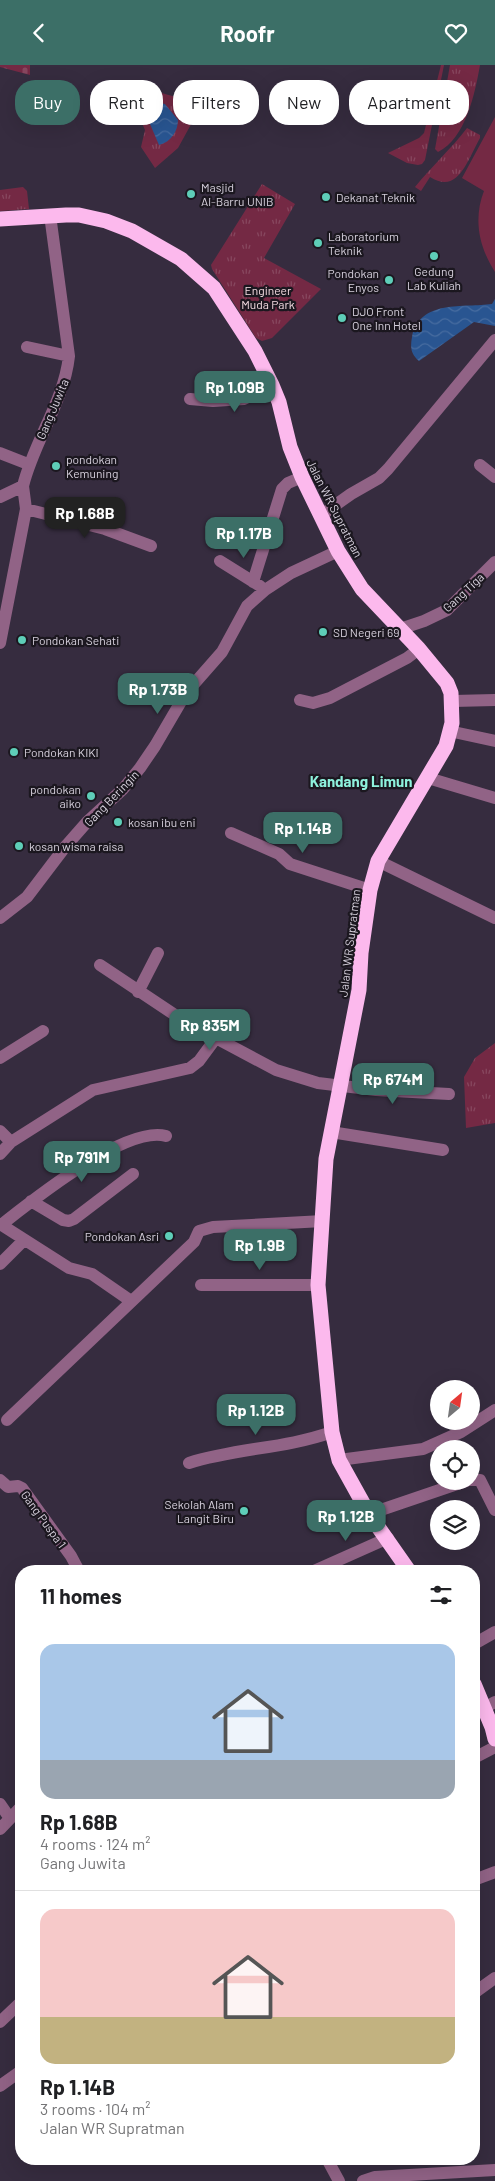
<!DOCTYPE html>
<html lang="en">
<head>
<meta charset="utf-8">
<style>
  :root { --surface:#fff; --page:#f2f2f2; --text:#202124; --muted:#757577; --line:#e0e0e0; --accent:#3c6f67 }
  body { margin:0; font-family:Barlow,sans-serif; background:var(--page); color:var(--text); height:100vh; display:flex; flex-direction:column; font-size:19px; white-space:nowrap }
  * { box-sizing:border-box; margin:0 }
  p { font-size:16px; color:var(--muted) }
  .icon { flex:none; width:28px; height:28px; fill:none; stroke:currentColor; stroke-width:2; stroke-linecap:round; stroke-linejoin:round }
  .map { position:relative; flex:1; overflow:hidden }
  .sheet { position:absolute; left:15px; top:1500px; width:465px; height:600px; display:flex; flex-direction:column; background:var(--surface); border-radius:20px; box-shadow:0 5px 20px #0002 }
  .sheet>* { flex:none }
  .top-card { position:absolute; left:15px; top:15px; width:465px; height:45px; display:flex; gap:10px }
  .needle { width:32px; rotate:29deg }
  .fabs { position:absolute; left:430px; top:1315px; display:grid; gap:10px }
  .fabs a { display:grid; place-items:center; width:50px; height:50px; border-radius:50%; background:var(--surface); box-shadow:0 5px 20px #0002; font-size:25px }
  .price { position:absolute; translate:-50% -42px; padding:0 11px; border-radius:10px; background:var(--accent); color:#fff; font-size:16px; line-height:32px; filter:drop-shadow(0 1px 2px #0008) }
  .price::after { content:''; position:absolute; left:50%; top:30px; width:15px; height:11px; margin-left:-8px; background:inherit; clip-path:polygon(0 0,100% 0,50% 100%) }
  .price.selected { background:#222; color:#fff }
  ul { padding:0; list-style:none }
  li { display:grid; align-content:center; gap:10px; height:265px; padding:0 25px }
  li+li { border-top:1px solid var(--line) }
  li span { display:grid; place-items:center; height:155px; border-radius:15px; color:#555 }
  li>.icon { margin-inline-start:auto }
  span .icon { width:90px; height:90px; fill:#fffc; stroke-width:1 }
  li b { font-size:21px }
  h2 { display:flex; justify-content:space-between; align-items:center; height:60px; padding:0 25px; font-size:21px }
  .tag { padding:0 18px; border-radius:20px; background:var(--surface); box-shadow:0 5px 20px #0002; font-size:18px; line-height:45px }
  .tag.selected { background:var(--accent); color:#fff }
  header { display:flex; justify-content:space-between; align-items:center; height:65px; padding:0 25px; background:var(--accent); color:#fff; font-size:22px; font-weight:700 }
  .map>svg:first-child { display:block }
  .grass { fill:url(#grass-tufts) }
  .cemetery { fill:url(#cemetery-stones) }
  .pitch { fill:#742944 }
  .water { fill:url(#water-waves) }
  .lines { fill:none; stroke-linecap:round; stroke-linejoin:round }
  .minor { stroke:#916386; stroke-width:12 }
  .highway { stroke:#fcb9ed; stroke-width:15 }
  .poi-dot { fill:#5eceb8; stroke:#1b171f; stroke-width:2 }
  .labels { text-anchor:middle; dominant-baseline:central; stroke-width:4.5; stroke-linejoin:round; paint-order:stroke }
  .poi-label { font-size:12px; fill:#d7d1dd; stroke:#1b171f; text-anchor:start }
  .park-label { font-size:12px; fill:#f5dce2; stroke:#1b171f }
  .street-label { font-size:12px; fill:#d7d1dd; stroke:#1b171f }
  .quarter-label { font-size:15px; font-weight:bold; fill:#8ef2dd; stroke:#1b171f }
</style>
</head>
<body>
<header><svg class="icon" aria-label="back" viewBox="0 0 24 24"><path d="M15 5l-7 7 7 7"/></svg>Roofr<svg class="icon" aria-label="heart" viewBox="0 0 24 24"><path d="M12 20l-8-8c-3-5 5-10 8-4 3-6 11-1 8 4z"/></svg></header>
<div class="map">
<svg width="495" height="2116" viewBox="0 0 495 2116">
  <defs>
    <pattern id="grass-tufts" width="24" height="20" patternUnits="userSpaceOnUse" patternTransform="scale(1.25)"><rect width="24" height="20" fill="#742944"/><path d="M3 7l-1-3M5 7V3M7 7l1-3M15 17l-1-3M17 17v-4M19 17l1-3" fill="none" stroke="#87475f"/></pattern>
    <pattern id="cemetery-stones" width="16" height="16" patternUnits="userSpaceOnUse" patternTransform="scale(1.25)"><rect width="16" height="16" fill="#742944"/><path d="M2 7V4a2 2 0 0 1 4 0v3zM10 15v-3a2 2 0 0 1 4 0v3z" fill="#87475f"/></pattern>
    <pattern id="water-waves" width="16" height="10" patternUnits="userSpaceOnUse" patternTransform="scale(1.25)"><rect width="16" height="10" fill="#295591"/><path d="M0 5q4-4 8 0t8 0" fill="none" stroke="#476ca0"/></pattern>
  </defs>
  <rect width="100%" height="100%" fill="#362c3f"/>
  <path class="grass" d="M441 0H444L425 95 422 99 418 100 407 98 388 88 419 73 424 68Z
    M450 0H480C475 28 466 73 438 87L435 84Z
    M132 24C159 26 175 30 200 43L178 83 155 103 141 82 145 65 133 37Z
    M467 63 480 70V73C467 96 458 130 430 112L421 126 415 122C432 101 451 84 467 63Z
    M262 119 295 139 264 193 321 224 272 273 262 276 256 273 212 204 211 200Z
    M23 122 27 126 29 144 0 146V125Z
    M495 978V1058L466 1063 464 1012 475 993Z"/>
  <path class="cemetery" d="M0 0H30V10L0 2Z"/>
  <path class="pitch" d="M495 52V207C479 182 473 154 484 126L462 113Z"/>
  <path class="water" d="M154 37 165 39 178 55C178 66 171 77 159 80L150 59 152 39Z
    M495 234V261L474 257 419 296C411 289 410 283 412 272 419 234 465 243 492 239Z"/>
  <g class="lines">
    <path class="minor" d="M27 282 69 291
      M190 334 213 336 244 334 272 320
      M0 388 28 399
      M480 400 495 412
      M0 432 23 421C34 376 64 337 69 291L50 150
      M26 444 105 464 151 481
      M320 451 351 429 379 413 388 404 495 275
      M220 496 260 521
      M253 517 282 424 288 418 302 412
      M400 564 424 556 447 545 495 497
      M0 578 26 444 23 421
      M300 635 313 638 330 633 407 593 419 584
      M453 636 495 635
      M449 666 495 676
      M428 713 495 733
      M231 768 279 789 290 799 370 825
      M378 796 495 853
      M0 853 27 832 65 782 87 757 123 724 140 703 155 681 186 628 222 587 247 541 265 525 291 508 338 486
      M100 900 184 956 276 1005 318 1018 376 1025 449 1029
      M138 927 158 888
      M0 993 43 966
      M0 1066 11 1077
      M331 1067 443 1085
      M0 1089 11 1077 93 1025 190 1003 199 996 216 973
      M31 1136 63 1155 69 1156 74 1154 133 1109
      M0 1159 69 1203 92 1209 131 1236
      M1 1160C33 1135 126 1060 166 1071
      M0 1199 23 1176
      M201 1220H318
      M7 1355 194 1177 199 1166 213 1162 323 1156
      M339 1395 423 1384 461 1367 495 1345
      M189 1398C235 1383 284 1384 332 1367
      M0 1415 8 1422 18 1421 22 1423 71 1491 79 1506
      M471 1415H480L495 1445
      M369 1449 466 1416
      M314 1506 388 1473
      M474 1579 495 1567
      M484 1643 495 1637
      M474 1693 495 1682
      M0 1739 9 1752
      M0 1764 21 1742
      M474 1815 495 1807
      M474 1928 495 1913
      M0 1957 21 1937
      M0 2021 18 2008
      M327 2094 339 2116
      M363 2116 375 2112 495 2105"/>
    <path class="highway" d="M0 154 66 150H79L106 156 132 166 181 194 214 223 255 286 272 320 279 337 290 382 302 412 338 486 362 524 419 584 447 618 451 628 452 658 446 681 378 796 370 825 361 888 359 925 326 1094 318 1220 332 1367 339 1395 369 1449 409 1506
      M474 1619 492 1662 495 1674"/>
  </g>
  <g class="poi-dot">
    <circle cx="191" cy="129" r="5"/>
    <circle cx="326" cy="132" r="5"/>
    <circle cx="318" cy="178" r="5"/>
    <circle cx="434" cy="191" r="5"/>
    <circle cx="389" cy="215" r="5"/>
    <circle cx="342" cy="253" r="5"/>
    <circle cx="56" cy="401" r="5"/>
    <circle cx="323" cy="567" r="5"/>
    <circle cx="22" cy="575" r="5"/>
    <circle cx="14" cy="687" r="5"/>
    <circle cx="91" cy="731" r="5"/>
    <circle cx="118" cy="757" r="5"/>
    <circle cx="19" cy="781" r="5"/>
    <circle cx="169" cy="1171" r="5"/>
    <circle cx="244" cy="1446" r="5"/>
  </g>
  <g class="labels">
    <g class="poi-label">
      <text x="201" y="122">Masjid<tspan x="201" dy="14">Al-Barru UNIB</tspan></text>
      <text x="336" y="132">Dekanat Teknik</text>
      <text x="328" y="171">Laboratorium<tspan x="328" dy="14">Teknik</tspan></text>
      <text x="434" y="206" text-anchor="middle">Gedung<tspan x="434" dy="14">Lab Kuliah</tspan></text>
      <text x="379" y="208" text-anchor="end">Pondokan<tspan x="379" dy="14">Enyos</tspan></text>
      <text x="352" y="246">DJO Front<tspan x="352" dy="14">One Inn Hotel</tspan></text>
      <text x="66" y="394">pondokan<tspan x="66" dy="14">Kemuning</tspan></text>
      <text x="333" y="567">SD Negeri 69</text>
      <text x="32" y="575">Pondokan Sehati</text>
      <text x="24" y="687">Pondokan KIKI</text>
      <text x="81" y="724" text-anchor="end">pondokan<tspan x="81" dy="14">aiko</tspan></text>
      <text x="128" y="757">kosan ibu eni</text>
      <text x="29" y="781">kosan wisma raisa</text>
      <text x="159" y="1171" text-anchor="end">Pondokan Asri</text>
      <text x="234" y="1439" text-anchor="end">Sekolah Alam<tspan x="234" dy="14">Langit Biru</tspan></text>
    </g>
    <g class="park-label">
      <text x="268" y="225">Engineer<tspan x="268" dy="14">Muda Park</tspan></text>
    </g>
    <g class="street-label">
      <text transform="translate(52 344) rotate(-67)">Gang Juwita</text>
      <text transform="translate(335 443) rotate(63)">Jalan WR Supratman</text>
      <text transform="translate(463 527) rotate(-43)">Gang Tiga</text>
      <text transform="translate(111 733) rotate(-46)">Gang Beringin</text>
      <text transform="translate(349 878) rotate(-83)">Jalan WR Supratman</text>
      <text transform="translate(44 1454) rotate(54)">Gang Puspa 1</text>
    </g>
    <g class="quarter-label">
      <text x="361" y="716">Kandang Limun</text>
    </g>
  </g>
</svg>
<div class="fabs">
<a><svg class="needle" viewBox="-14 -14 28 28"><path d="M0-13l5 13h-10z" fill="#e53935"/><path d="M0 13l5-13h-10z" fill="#757577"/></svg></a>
<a><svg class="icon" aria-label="locate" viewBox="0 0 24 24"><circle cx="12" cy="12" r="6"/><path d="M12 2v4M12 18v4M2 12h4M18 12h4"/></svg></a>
<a><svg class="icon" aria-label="layers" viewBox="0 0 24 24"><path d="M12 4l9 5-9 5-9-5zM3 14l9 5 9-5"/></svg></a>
</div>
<b class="price" style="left:235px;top:348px">Rp 1.09B</b>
<b class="price selected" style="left:85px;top:474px">Rp 1.68B</b>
<b class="price" style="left:244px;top:494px">Rp 1.17B</b>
<b class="price" style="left:158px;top:650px">Rp 1.73B</b>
<b class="price" style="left:303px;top:789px">Rp 1.14B</b>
<b class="price" style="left:210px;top:986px">Rp 835M</b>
<b class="price" style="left:393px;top:1040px">Rp 674M</b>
<b class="price" style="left:82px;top:1118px">Rp 791M</b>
<b class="price" style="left:260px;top:1206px">Rp 1.9B</b>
<b class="price" style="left:256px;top:1371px">Rp 1.12B</b>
<b class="price" style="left:346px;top:1477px">Rp 1.12B</b>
<div class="top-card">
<a class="tag selected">Buy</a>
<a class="tag">Rent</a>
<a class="tag">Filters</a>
<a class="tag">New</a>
<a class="tag">Apartment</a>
</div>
<section class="sheet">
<h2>11 homes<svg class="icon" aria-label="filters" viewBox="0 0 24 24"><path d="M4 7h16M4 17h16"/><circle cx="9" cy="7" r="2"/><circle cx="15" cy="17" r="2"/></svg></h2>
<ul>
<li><span style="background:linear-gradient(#a9c7e8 75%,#9aa5b1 0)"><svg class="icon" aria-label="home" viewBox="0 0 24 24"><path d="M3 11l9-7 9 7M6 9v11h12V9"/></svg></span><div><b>Rp 1.68B</b><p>4 rooms · 124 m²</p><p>Gang Juwita</p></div></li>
<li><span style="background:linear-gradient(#f6c9c9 70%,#c2b280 0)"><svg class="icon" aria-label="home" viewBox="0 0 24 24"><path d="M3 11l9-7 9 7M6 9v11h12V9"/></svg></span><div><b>Rp 1.14B</b><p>3 rooms · 104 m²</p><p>Jalan WR Supratman</p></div></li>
</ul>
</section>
</div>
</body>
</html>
